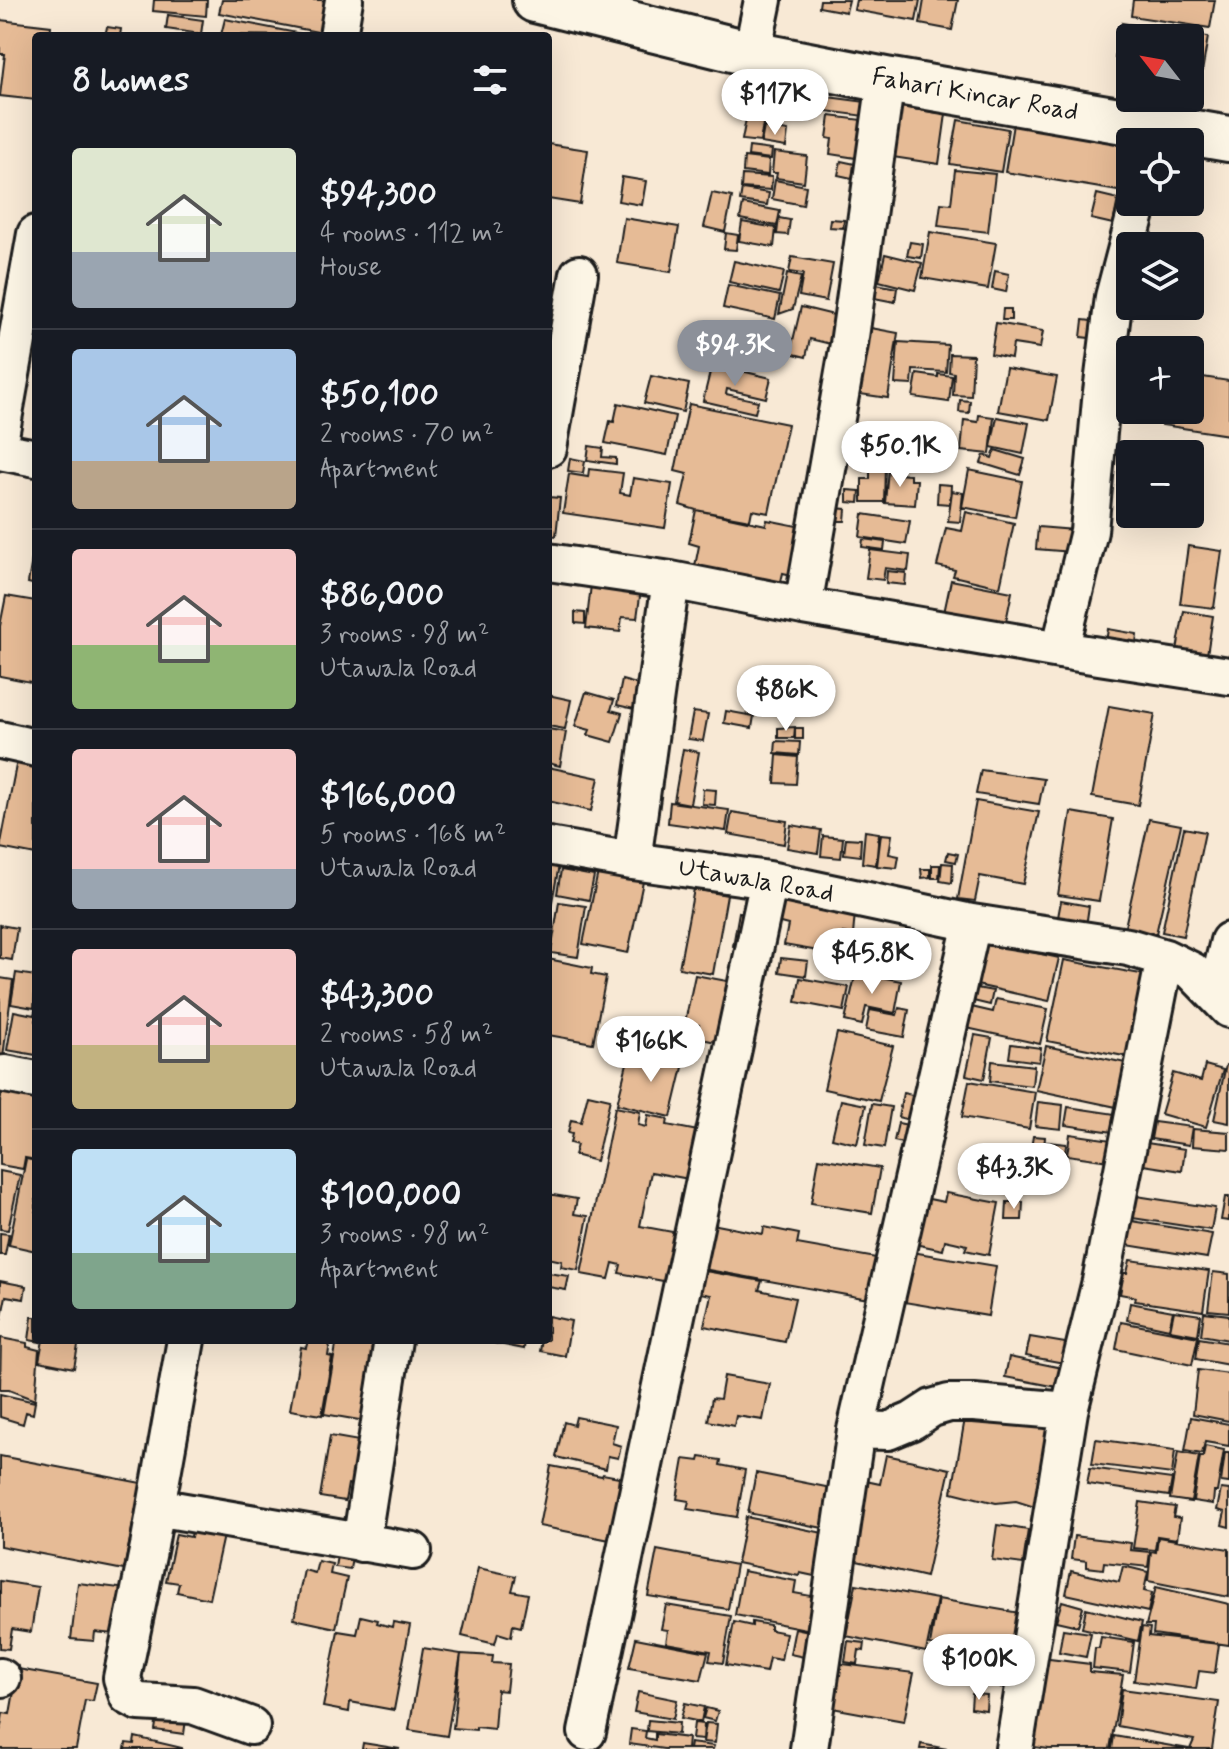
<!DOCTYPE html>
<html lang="en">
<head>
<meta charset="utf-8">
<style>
  :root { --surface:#171b24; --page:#242831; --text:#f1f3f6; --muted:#9ea1a6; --line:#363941; --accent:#8c9099 }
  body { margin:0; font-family:Mynerve,sans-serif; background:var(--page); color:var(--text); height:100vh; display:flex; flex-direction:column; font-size:30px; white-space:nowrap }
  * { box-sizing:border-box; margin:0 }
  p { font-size:26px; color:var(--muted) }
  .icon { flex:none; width:44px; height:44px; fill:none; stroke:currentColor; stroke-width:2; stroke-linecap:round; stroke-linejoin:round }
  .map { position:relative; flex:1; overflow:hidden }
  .sheet { position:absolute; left:32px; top:32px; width:520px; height:1312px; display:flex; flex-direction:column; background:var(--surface); border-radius:8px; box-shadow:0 8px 32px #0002 }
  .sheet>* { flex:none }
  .needle { width:52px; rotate:301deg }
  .controls { position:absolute; left:1116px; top:24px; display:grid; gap:16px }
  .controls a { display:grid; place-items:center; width:88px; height:88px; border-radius:8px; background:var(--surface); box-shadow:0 8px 32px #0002; font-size:40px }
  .price { position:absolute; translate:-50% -68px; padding:0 18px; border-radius:28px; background:#fff; color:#222; font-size:26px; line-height:52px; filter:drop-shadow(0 2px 4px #0008) }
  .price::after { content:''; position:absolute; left:50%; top:48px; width:24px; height:18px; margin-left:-12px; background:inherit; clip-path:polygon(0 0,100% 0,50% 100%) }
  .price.current { background:var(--accent); color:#fff }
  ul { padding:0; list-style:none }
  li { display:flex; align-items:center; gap:24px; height:200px; padding:0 40px }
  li+li { border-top:2px solid var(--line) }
  li span { display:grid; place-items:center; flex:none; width:224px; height:160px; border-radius:8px; color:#555 }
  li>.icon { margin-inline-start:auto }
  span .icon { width:96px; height:96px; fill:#fffc; stroke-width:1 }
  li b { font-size:34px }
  h2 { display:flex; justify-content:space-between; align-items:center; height:96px; padding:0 40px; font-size:34px }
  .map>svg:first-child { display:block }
  .building { fill:#e6bb96; stroke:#1c1c1c; stroke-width:2 }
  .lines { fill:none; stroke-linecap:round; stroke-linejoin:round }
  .minor-casing { stroke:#1c1c1c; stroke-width:42 }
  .tertiary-casing { stroke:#1c1c1c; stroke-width:50 }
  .minor { stroke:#fcf5e5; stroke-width:36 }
  .tertiary { stroke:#fcf5e5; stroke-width:44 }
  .labels { text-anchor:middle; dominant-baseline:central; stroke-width:7; stroke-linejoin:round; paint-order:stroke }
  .street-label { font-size:26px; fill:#1c1c1c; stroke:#fcf5e5 }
</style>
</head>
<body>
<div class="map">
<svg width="1229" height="1749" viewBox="0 0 1229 1749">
  <rect width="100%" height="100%" fill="#f8e9d5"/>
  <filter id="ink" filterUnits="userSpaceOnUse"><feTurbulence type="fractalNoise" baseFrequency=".0125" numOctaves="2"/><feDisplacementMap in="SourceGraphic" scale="16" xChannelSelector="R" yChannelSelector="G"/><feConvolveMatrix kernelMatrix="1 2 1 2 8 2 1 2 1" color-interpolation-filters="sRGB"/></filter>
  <g filter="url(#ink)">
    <path class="building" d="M154 0H207L206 16 153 11Z
      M222 0H321L330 2 323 33 219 13Z
      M820 0H849L846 12 819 7Z
      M856 0H920L916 21 854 10Z
      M924 0H958L952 30 920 24Z
      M1133 0H1215L1210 28 1131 16Z
      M168 15 203 20 201 34 166 29Z
      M225 19 312 36 221 35Z
      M0 20 51 26 50 36H36V100L0 96 5 54H0Z
      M1122 23 1208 37 1202 72 1190 70V38H1130V60L1115 58Z
      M107 27 121 29 120 36H105Z
      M750 83 769 86 767 104 748 102Z
      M784 88 807 92 805 108 781 104Z
      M808 93 824 95 822 110 806 107Z
      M828 97 866 102 864 116 826 111Z
      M749 103 766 106 760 142 742 140Z
      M893 106 946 114 939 164 886 156Z
      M830 116 862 120 856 158 830 154 832 139 827 138Z
      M1014 118 1130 142V193L1005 172Z
      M958 120 1008 129 1001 172 950 164Z
      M764 127 788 131 786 147 761 143Z
      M548 144 588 150 580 204 548 199Z
      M749 147 772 150 771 159 748 156Z
      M774 152 807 156 804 182 776 178 777 173H772Z
      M744 157 769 160 768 175 743 172Z
      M841 161 855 164 852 178 838 175Z
      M955 170 995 174 988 232 938 226 941 203 951 204Z
      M742 175 772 177 771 190 741 188Z
      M622 177 646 181 642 205 618 201Z
      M775 180 806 186 803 205 772 199Z
      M742 189 769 193 767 205 740 201Z
      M712 193 732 197 725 232 704 227Z
      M1097 194 1118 199 1113 224 1091 219Z
      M743 204 780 211 777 226 740 219Z
      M624 218 679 227 671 272 617 263Z
      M779 218 790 220 788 235 777 234Z
      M830 219 844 220 843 228 829 227Z
      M742 222 776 228 774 247 739 241Z
      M930 232 996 243 988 289 922 278Z
      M726 233 738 235 736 250 724 249Z
      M910 242 923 244 921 258 907 256Z
      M885 254 922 263 915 290 879 281Z
      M792 257 833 264 826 301 799 296 803 274 789 272Z
      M734 261 784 272 779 293 729 282Z
      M995 271 1009 274 1006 292 992 289Z
      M787 274 801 277 793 309 779 314Z
      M876 284 897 288 895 302 874 298Z
      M728 285 780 296 775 319 723 308Z
      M801 307 846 318 839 346 810 339 806 357 790 353Z
      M1003 309H1011V320H1002Z
      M1083 320 1100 322 1098 339 1081 337Z
      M996 323 1043 331 1040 348 1013 344 1011 358 991 354Z
      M871 328 898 333 888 398 860 394Z
      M898 342 948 345 946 372 913 370 912 385 895 384Z
      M950 354 973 355 971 396 953 395 954 373 949 372Z
      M712 364 771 378 766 398 727 389 726 394 758 401 755 413 703 401Z
      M1006 368 1057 377 1049 420 998 411Z
      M917 374 938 377V374L952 376 949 402 913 397Z
      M1190 375 1229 381V435L1162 425 1164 410H1190Z
      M651 376 689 384 683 412 644 403Z
      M960 400 970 401 969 413 959 412Z
      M618 403 675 416 667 455 605 443 610 421 614 422Z
      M689 404 788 424 769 513 752 510 750 520 696 510 680 505 687 474 675 471Z
      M979 415 994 417 990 454 961 451 964 420 978 422Z
      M997 417 1029 423 1023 454 991 447Z
      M589 446 603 448 602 457 616 458V464L587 460Z
      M995 450 1025 459 1020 475 981 463 984 455 992 458Z
      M570 458 585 461 583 473 568 471Z
      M870 466H885L884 502H862V479H870Z
      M589 469 623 473 620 493 630 495 633 478 672 484 665 528 563 513 569 474 588 477Z
      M888 469 900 470 899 474 910 475V480H917L915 505 885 503Z
      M969 470 1022 481 1015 517 962 507Z
      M938 484 951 485 950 504 937 503Z
      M847 490 860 491 859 503 847 502Z
      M952 491 963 493 960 522 948 521Z
      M548 497 560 498 556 536 548 535Z
      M835 508 846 509 845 521H834Z
      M696 510 766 525 767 520 807 528 796 576 783 573 779 590 694 571 699 546 689 543Z
      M966 512 1014 523 1000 587 953 576 955 570 937 566 946 528 962 531Z
      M863 514 910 521 906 544 860 537Z
      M1038 527 1074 530 1072 552 1036 549Z
      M36 535V585L28 583Z
      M863 539 885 542 884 550 862 547Z
      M1188 546 1222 551 1214 608 1180 604Z
      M870 550 910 555 908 571 885 568 883 580 866 578Z
      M887 571 906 573 905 585 886 583Z
      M592 576 642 582 637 618 622 617 620 632 586 628Z
      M951 580 1012 592 1003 636 944 613Z
      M6 596 36 601V683L0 676V626Z
      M1184 611 1213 616 1206 661 1176 656Z
      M575 612 585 613V624L575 623Z
      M1108 629 1137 634 1135 653 1105 649Z
      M622 680 640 685 634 709 617 705Z
      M586 692 614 700 611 710 622 713 613 742 588 735 590 730 575 726Z
      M548 695 571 700 565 729 548 726Z
      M1109 706 1155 714 1138 805 1092 797Z
      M726 711 754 716 752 728 724 723Z
      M693 712 708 714 703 741 688 739Z
      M795 727 794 738H778V728Z
      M795 728H803V739H795Z
      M548 729 566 732 560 766 548 763Z
      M776 741 800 742 799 755 775 753Z
      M683 749 699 752 690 804 674 801Z
      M18 755 36 759V855L0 848Z
      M777 755 798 757 796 784 775 783Z
      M548 767 599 778 591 811 548 801Z
      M981 770 1044 779 1039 804 976 794Z
      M703 789 716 790 715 805 702 804Z
      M976 801 1039 812 1023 884 980 876 975 901 958 899Z
      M670 802 729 810 726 831 668 823Z
      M732 812 787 821 784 844 728 834Z
      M1071 812 1113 819 1099 901 1058 895Z
      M1149 819 1181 825 1155 938 1124 931Z
      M791 825 821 830 818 853 787 848Z
      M1184 828 1205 832 1183 936 1162 932Z
      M865 831 879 833 876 865 862 863Z
      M881 834 892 835 889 854 899 856 897 868 877 866Z
      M823 836 843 838 841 858 821 856Z
      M846 838 861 839 860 856 844 854Z
      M948 852 958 854 956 862 946 860Z
      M548 858 560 860 548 923Z
      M942 863 953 864 952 883 940 881Z
      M932 865H940L939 878H932Z
      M599 867 644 877 628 953 583 944Z
      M921 869H930V877L922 878Z
      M561 870 594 876 589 900 557 894Z
      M694 889 727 895 713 974 679 968Z
      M797 896 855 913 853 935 843 933 841 955 784 945 788 925 769 920 773 906Z
      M1061 901 1089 906 1085 933 1056 928Z
      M559 902 586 906 578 957 551 953Z
      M739 912 752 914 746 948 733 946Z
      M0 925 17 928 12 960 0 958Z
      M973 939 1059 958 1049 1001 963 982Z
      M781 958 808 961 806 976 779 972Z
      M548 959 592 968 591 974 606 977 593 1043 548 1035Z
      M1064 960 1146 975 1129 1057 1047 1041Z
      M856 972 901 981 895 1013 866 1007 862 1025 845 1021Z
      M16 973 36 976 34 1008 11 1004Z
      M695 975 727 981 716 1042 697 1038 699 1025 685 1022Z
      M0 978 13 980 3 1057 0 1056Z
      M800 978 849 987 844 1011 796 1002Z
      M971 987 993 991 990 1005 969 1000Z
      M996 999 1048 1009 1040 1044 962 1027 967 1006 993 1012Z
      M36 1006V1055L7 1050 14 1011 34 1015Z
      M899 1008 909 1010 904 1037 866 1030 870 1010 897 1015Z
      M837 1033 893 1046 879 1101 824 1089Z
      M975 1035 992 1038 984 1079 966 1075Z
      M1011 1044 1041 1048 1039 1062 1009 1058Z
      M1046 1046 1130 1064 1121 1108 1036 1090Z
      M630 1051 684 1063 671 1117 617 1104Z
      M992 1061 1034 1066 1032 1086 990 1081Z
      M1205 1065 1223 1070 1206 1127 1161 1114 1173 1073 1201 1081Z
      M1226 1065H1229V1123L1214 1120Z
      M4 1080 36 1086V1160L25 1158 23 1169 0 1165V1102Z
      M969 1081 1035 1092 1029 1129 962 1117Z
      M903 1093 925 1098 921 1114 910 1112 909 1120 898 1117Z
      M588 1094 610 1099 596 1161 574 1155 577 1145 570 1143 572 1134 568 1133 571 1120 581 1122Z
      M841 1100 866 1105 857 1144 832 1138Z
      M1038 1102 1063 1105 1061 1129 1035 1126Z
      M872 1104 891 1107 884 1148 865 1145Z
      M615 1107 640 1112 638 1125 646 1127 648 1115 668 1119 667 1125 698 1131 689 1179 651 1172 640 1226 678 1233 669 1282 619 1273 621 1265 613 1263 609 1279 581 1274Z
      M1068 1107 1122 1115 1120 1133 1065 1125Z
      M1154 1122 1192 1127 1189 1145 1151 1139Z
      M898 1123 918 1127 914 1146 894 1141Z
      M1193 1129 1229 1132V1149L1192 1146Z
      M1070 1134 1112 1140 1109 1161 1067 1155Z
      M1033 1136 1045 1137 1044 1149 1031 1148Z
      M1047 1142 1066 1144 1065 1155 1046 1153Z
      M1147 1143 1185 1149 1182 1171 1143 1165Z
      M819 1158 880 1168 872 1213 811 1203Z
      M26 1159 36 1161V1251L9 1245Z
      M0 1171 20 1175 8 1230 0 1229Z
      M946 1193 999 1203 989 1255 965 1250 967 1245 945 1240 943 1250 910 1243 919 1197 944 1202Z
      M548 1194 577 1199 574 1214 588 1216 578 1270 561 1267 562 1261 548 1258Z
      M1130 1195 1215 1208 1211 1230 1126 1217Z
      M1225 1197H1229V1221L1221 1220Z
      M1007 1202H1023L1022 1220H1006Z
      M1126 1220 1212 1234 1207 1258 1121 1244Z
      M712 1224 763 1234 764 1227 799 1234 797 1244 882 1259 874 1300 703 1269Z
      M0 1233 9 1234 5 1255H0Z
      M912 1252 996 1266 988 1316 904 1302Z
      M1130 1260 1209 1271 1203 1311 1135 1301 1136 1297 1120 1294 1124 1273H1127Z
      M705 1271 762 1281 759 1290 795 1298 785 1342 704 1326 711 1295 700 1293Z
      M1213 1272 1229 1274V1312L1208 1310Z
      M548 1273 569 1276 566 1290 548 1287Z
      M0 1281 26 1286 24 1299 6 1296 0 1326Z
      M1130 1303 1173 1311 1169 1329 1127 1320Z
      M1174 1311 1201 1315 1198 1335 1170 1330Z
      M1204 1312 1229 1315V1340L1201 1335Z
      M548 1316 571 1321 565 1356 540 1351 542 1340H548Z
      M32 1317H36V1340H40V1342L29 1340Z
      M1121 1322 1198 1337 1192 1365 1116 1349Z
      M1030 1337 1077 1345 1075 1365 1026 1356Z
      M1 1338 27 1343V1347L39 1350 35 1400 9 1390H0Z
      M1199 1338 1229 1343V1365L1196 1359Z
      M43 1340H79L74 1368 39 1361Z
      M308 1340 330 1343 328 1356 332 1357 322 1415 290 1410 301 1347 306 1348Z
      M337 1340 379 1341 365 1421 324 1414Z
      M478 1340H525L524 1349Z
      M1009 1357 1072 1370 1068 1389 1005 1377Z
      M1198 1370 1229 1374V1421L1193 1414Z
      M724 1376 770 1384 763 1420 736 1416 734 1426 708 1421 712 1398 720 1399Z
      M0 1394 35 1402 33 1414 26 1412 23 1424 0 1417Z
      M967 1407 1056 1417 1041 1509 1016 1501 996 1503 952 1492Z
      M576 1417 616 1425 612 1443 621 1446 618 1458 608 1456 606 1469 556 1457 564 1422 574 1425Z
      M1191 1417 1229 1424V1446L1205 1442 1202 1454 1185 1451Z
      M330 1436 359 1441 364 1486 348 1484 345 1501 320 1497Z
      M1096 1439 1175 1450 1172 1474 1092 1464Z
      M1205 1446 1224 1450 1217 1492H1214L1213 1504 1193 1501 1200 1457H1203Z
      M1178 1452 1199 1456 1191 1502 1170 1499Z
      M1225 1453H1229V1483L1221 1482Z
      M886 1455 950 1469 926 1577 844 1558 861 1480 880 1484Z
      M0 1456 141 1483 124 1570 0 1546Z
      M700 1457 721 1460 720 1465 745 1470 737 1517 687 1509 689 1501 677 1499 684 1459 699 1461Z
      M551 1466 602 1476 603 1474 619 1477 618 1484 631 1486 620 1542 539 1526Z
      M1090 1468 1172 1479 1169 1496 1087 1484Z
      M756 1473 836 1489 828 1529 748 1513Z
      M1221 1489 1229 1490V1527L1222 1525 1225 1512 1217 1510Z
      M1140 1502 1175 1507 1173 1517 1180 1518 1177 1539 1157 1536 1155 1550 1133 1548Z
      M746 1517 828 1534 819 1577 800 1573 799 1576 737 1563Z
      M193 1525 224 1531 209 1599 177 1592 179 1583 166 1581 176 1534 191 1537Z
      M997 1525 1028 1530 1023 1564 992 1560Z
      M1074 1536 1131 1543 1130 1550 1150 1552 1148 1567 1104 1562 1103 1569 1087 1567V1561L1071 1559Z
      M1158 1537 1229 1549V1597L1148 1581 1151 1551 1156 1552Z
      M338 1550 353 1553 350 1569 335 1567Z
      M657 1550 736 1565 728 1609 648 1596Z
      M318 1561 332 1564 330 1574 347 1578 336 1628 294 1619 304 1570 315 1573Z
      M1123 1566 1148 1572 1144 1591 1152 1593 1148 1612 1066 1594 1071 1571 1119 1582Z
      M478 1568 516 1576 512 1591 528 1594 521 1627 513 1625 511 1637 498 1633 495 1644 462 1636Z
      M743 1571 796 1581 794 1593 822 1598 816 1631 735 1615Z
      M0 1581 38 1587 31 1632 12 1629 9 1649 0 1648Z
      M78 1583 120 1588 114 1634 95 1632 94 1641 71 1639Z
      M856 1584 937 1599 926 1652 846 1636Z
      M1156 1587 1229 1604V1645L1153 1634 1154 1625H1146Z
      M938 1599 1032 1615 1023 1661 930 1645Z
      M1062 1601 1083 1607 1078 1626 1056 1621Z
      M666 1605 731 1616 723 1663 709 1661 711 1651 666 1643 668 1630 661 1629Z
      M1086 1608 1142 1622 1138 1641 1082 1628Z
      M361 1616 378 1620 377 1623 392 1627 393 1622 410 1625 394 1710 350 1702 349 1712 323 1707 338 1631 357 1634Z
      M734 1622 752 1626V1622L770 1625V1630L786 1633 781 1660 769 1658 766 1672 726 1665Z
      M1142 1627 1150 1628 1149 1636 1219 1644 1215 1673 1199 1671 1196 1689 1134 1681Z
      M795 1628 818 1633 813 1659 790 1654Z
      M1063 1629 1091 1633 1086 1657 1059 1652Z
      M1101 1637 1134 1642 1130 1672 1093 1668 1095 1648H1099Z
      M636 1638 708 1652 701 1680 629 1668Z
      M848 1641 865 1643 864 1651 859 1650 857 1664 845 1662Z
      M423 1648 461 1654 447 1736 409 1730Z
      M461 1654 493 1656 492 1663 509 1664 506 1691 497 1690 494 1729 476 1727V1730L453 1728Z
      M1041 1658 1090 1664V1672L1123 1675 1110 1749H1049L1034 1747 1035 1739 1029 1738Z
      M827 1662 914 1673 904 1721 821 1706Z
      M978 1668 1022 1675 1012 1689 976 1684Z
      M18 1669 97 1683 93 1701 85 1700 76 1749H0V1732L3 1713 10 1714Z
      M1122 1689 1219 1702 1212 1749H1190L1194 1740 1117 1726Z
      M638 1692 677 1700 673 1719 634 1712Z
      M972 1694 987 1695 986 1710 971 1708Z
      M685 1703 704 1707 701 1722 681 1718Z
      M706 1708 718 1711 715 1721 703 1718Z
      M187 1712 184 1734 155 1730 157 1717Z
      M648 1720 679 1723 678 1734 647 1731Z
      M694 1723 704 1724 703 1740 692 1739Z
      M706 1723 717 1724 715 1743 703 1742Z
      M631 1729 646 1731 645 1738 655 1740V1734L688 1738 687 1749H664L629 1744Z
      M1114 1736 1189 1749H1112Z
      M135 1737 182 1748V1749H125L126 1743 134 1744Z
      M363 1743 400 1749H362Z
      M690 1743 714 1746 713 1749H689Z
      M921 1744 947 1749H920Z"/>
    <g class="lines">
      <g class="minor-casing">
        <path id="minor" d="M338 36 344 0
          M752 54 763 0
          M0 436 36 234
          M548 448 579 274
          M0 451 36 458
          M548 562 671 580 803 606 1060 650 1229 676
          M803 606 849 344 886 80
          M1060 650 1089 531 1101 400 1114 297 1139 202
          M0 740 36 748
          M548 846 632 861 769 880 972 923 1128 947 1165 958 1192 971 1229 1009
          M632 861 671 580
          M1216 995 1229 941
          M5 1074 36 1080
          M186 1340 149 1546 122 1678 128 1696 139 1702 193 1705 251 1726
          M856 1430 888 1431 912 1421 932 1408 949 1403H974L1069 1411
          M156 1507 413 1551
          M361 1543 393 1340
          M0 1677 2 1678
          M587 1732 769 880
          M809 1749 856 1430 972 923
          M1014 1749 1069 1411 1101 1281 1165 958"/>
      </g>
      <g class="tertiary-casing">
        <path id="tertiary" d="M535 0 752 54 886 80 1229 139"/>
      </g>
      <use href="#minor" class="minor"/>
      <use href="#tertiary" class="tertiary"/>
    </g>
  </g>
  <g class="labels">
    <g class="street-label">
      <text transform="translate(975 95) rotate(10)">Fahari Kincar Road</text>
      <text transform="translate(756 881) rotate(10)">Utawala Road</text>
    </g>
  </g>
</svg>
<div class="controls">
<a><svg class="needle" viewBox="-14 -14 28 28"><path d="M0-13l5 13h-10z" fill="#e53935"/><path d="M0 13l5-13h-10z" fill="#9ea1a6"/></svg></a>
<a><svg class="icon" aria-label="locate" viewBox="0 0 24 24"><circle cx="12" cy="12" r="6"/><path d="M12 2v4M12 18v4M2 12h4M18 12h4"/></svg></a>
<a><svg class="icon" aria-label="layers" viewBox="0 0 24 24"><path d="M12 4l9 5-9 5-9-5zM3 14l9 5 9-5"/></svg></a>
<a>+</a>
<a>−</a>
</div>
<b class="price" style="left:775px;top:137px">$117K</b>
<b class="price current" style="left:735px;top:388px">$94.3K</b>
<b class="price" style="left:900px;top:489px">$50.1K</b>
<b class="price" style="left:786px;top:733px">$86K</b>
<b class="price" style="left:872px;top:996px">$45.8K</b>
<b class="price" style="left:651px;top:1084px">$166K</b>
<b class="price" style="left:1014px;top:1211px">$43.3K</b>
<b class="price" style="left:979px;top:1702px">$100K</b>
<section class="sheet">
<h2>8 homes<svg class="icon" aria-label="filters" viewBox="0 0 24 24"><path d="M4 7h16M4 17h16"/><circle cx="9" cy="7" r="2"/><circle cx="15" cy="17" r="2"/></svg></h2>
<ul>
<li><span style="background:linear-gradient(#dfe7d0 65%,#9aa5b1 0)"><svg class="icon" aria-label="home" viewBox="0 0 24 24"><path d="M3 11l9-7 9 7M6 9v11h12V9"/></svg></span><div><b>$94,300</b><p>4 rooms · 112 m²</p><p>House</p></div></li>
<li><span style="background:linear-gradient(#a9c7e8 70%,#b9a48a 0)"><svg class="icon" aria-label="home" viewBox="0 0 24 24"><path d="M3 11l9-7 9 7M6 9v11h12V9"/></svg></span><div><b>$50,100</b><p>2 rooms · 70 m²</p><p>Apartment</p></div></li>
<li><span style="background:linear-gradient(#f6c9c9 60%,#8fb573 0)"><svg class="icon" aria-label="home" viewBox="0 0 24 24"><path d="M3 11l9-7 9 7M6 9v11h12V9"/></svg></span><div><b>$86,000</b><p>3 rooms · 98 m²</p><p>Utawala Road</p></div></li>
<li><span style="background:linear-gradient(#f6c9c9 75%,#9aa5b1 0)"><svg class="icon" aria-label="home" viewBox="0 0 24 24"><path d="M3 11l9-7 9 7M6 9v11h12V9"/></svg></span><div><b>$166,000</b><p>5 rooms · 168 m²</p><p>Utawala Road</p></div></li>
<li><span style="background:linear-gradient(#f6c9c9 60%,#c2b280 0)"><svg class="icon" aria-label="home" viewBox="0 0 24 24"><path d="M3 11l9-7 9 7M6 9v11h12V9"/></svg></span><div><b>$43,300</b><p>2 rooms · 58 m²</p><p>Utawala Road</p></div></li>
<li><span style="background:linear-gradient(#bfe0f5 65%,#7fa58c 0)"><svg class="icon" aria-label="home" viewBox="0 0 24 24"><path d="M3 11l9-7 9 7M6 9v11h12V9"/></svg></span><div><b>$100,000</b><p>3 rooms · 98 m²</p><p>Apartment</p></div></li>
</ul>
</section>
</div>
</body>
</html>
